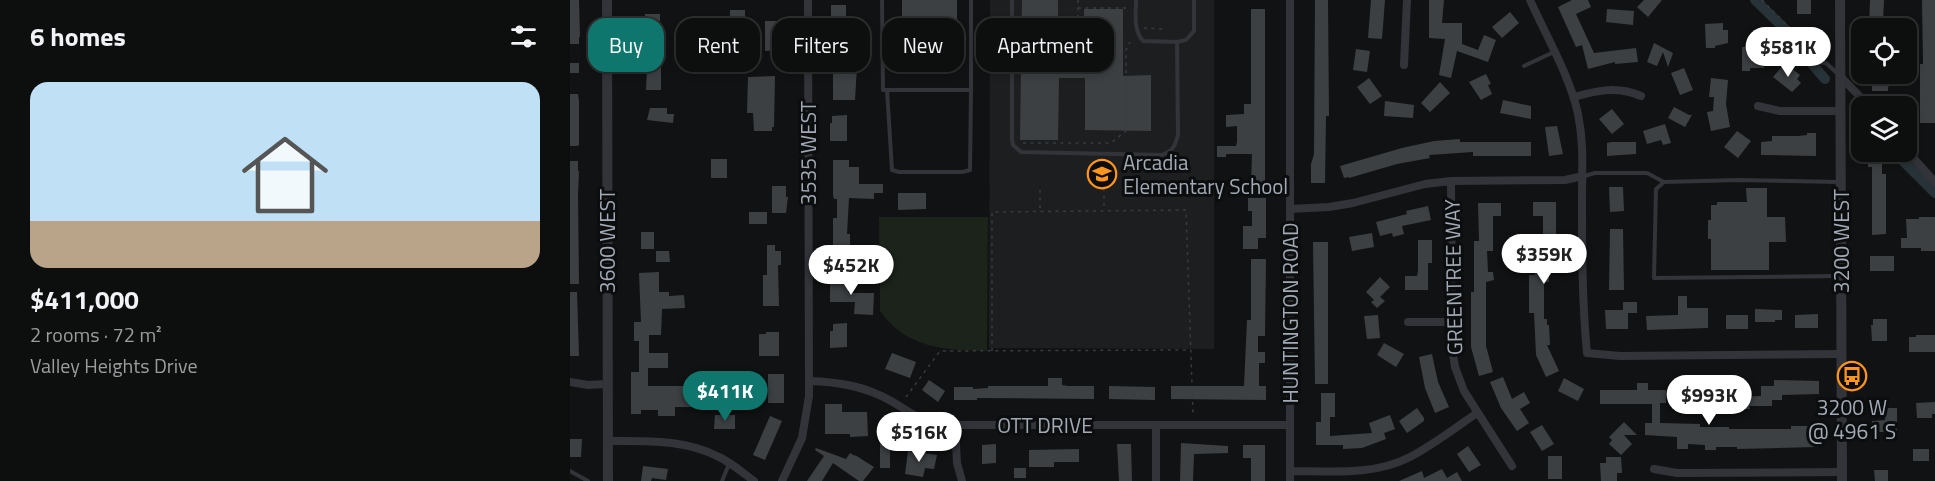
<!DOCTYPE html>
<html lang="en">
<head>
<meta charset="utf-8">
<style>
  :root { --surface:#0d0e0e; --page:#161717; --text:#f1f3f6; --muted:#9a9c9e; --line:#2d2e2e; --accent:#0f766e }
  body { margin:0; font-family:"Titillium Web",sans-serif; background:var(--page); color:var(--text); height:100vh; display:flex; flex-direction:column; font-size:22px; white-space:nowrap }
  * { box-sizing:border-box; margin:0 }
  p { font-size:20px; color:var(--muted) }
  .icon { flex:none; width:33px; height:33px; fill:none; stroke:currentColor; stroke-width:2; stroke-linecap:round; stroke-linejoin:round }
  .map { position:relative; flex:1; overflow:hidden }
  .details { display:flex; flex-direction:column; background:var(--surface); width:570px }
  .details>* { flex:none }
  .top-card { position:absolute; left:18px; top:18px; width:570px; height:54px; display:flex; gap:12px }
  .controls { position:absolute; left:1281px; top:18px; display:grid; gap:12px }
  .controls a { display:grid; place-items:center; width:66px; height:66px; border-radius:12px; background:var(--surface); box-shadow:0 3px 9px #0003,0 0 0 2px var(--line); font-size:30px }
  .price { position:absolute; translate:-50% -51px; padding:0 14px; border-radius:21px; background:#fff; color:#222; font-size:20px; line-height:39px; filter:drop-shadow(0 2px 3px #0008) }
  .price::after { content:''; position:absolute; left:50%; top:36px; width:18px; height:14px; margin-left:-9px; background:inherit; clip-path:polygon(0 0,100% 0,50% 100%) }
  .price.current { background:var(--accent); color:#fff }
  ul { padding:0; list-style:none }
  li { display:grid; align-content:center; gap:12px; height:318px; padding:0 30px }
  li+li { border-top:2px solid var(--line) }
  li span { display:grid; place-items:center; height:186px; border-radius:18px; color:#555 }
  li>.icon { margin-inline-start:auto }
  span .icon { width:108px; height:108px; fill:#fffc; stroke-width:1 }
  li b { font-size:26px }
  h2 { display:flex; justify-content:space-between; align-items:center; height:72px; padding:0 30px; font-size:26px }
  .tag { padding:0 21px; border-radius:18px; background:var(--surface); box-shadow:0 3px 9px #0003,0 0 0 2px var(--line); font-size:21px; line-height:54px }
  .tag.current { background:var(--accent); color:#fff }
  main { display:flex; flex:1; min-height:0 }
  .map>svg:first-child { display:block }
  .built { fill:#1d1e20 }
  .green { fill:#1b231b }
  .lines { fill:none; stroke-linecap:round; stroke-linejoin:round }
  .canal { stroke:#273338; stroke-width:10 }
  .building { fill:#3d4043 }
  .path { stroke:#383b40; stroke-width:1.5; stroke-dasharray:3 4.5; stroke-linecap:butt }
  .service { stroke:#323439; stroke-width:4 }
  .minor { stroke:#323439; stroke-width:8 }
  .tertiary { stroke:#323439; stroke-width:10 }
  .labels { text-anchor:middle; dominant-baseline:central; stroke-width:6; stroke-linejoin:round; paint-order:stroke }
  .street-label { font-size:21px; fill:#a2aab5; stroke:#0c0d0e }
  .poi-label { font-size:21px; fill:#a2aab5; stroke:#0c0d0e; text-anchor:start }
</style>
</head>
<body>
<main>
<section class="details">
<h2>6 homes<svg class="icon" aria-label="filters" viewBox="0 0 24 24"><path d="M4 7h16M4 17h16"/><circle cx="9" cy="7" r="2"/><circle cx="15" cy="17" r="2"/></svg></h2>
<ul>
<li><span style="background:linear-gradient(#bfe0f5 75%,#b9a48a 0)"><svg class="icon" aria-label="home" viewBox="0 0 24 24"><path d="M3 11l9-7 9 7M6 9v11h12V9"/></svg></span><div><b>$411,000</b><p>2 rooms · 72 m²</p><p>Valley Heights Drive</p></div></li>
</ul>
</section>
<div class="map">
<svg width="1365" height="481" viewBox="0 0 1365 481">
  <rect width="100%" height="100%" fill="#111213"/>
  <path class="built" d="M420 0H644V349L419 348Z"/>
  <path class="green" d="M309 217H418L417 351C375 350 337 349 310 311Z"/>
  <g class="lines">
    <path class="canal" d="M1185 0 1216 30 1236 57 1255 79
      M1287 110 1292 115
      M1324 152 1365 193"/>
  </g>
  <path class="building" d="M0 0H9L10 37H9V44H0Z
    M332 0H387V66H332Z
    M452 0H488V17H514V9H553V76L581 75V131L515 130V78H489L488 140H450Z
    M745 0H758L759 116H756L755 183H741V164L744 154Z
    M801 0H815L812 39 798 38Z
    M859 0H874L872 23H892V44L908 50 914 35 926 40 918 62 887 51 881 78 869 75 875 39 859 38Z
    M1002 0H1018L1021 7 1006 14 1024 53 1066 48 1068 62 1045 64V62L1018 69 1012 45 1006 47 988 7Z
    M1074 0H1092L1078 17 1067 7Z
    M1227 0H1241V14H1227Z
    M1300 0H1314L1313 21 1335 20V28H1299Z
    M1352 0H1365V123H1350V64H1353Z
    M261 5H276V23H273V33H261Z
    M681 9H695V183H681L682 154H656V157H647V146H666L667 142V126L656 127V115L674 114V104H681Z
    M1037 9 1064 11 1063 25 1036 22Z
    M160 10H175V23H160Z
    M940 12 949 23 932 38 922 27Z
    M75 14H90V34H95V47H91V90H76L78 47H75Z
    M195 21H212V50L195 51Z
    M1153 23V30H1158V43L1145 46V48H1136L1135 24Z
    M1084 43 1103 53 1098 67 1093 52 1087 66 1077 62Z
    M1172 47H1189V54H1194V68H1180V71H1172Z
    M786 49 800 51 797 72 783 70Z
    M0 63H9V73H0Z
    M1215 63 1230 75 1227 79 1231 83 1222 92 1203 77Z
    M274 67H287L285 100H263V70H274Z
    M1114 68 1123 90 1110 95 1101 73Z
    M916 74 921 84 918 85 922 94 911 100 899 82Z
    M1302 74H1318L1323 79V83L1318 87V91H1302Z
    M205 76 204 127H202V131H184L183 113H177L178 77Z
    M799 78 812 96 800 104 787 87Z
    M1141 78 1158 80 1156 104 1160 127 1141 131 1137 112 1143 111 1144 97H1139Z
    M870 82 880 93 860 112 851 103Z
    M0 94H8L9 101V145L7 146H0Z
    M933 100 961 106V119L930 113Z
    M815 101 844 105 843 118 814 116Z
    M1104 107 1119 115H1122L1115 127 1098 118Z
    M80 108H97V114H104L103 123 77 120Z
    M1042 109 1054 124 1042 134 1029 119Z
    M277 115V141H260V123H262V116Z
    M1095 124 1101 143 1093 145 1091 140 1077 144 1073 131Z
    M987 126 993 154 979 156 975 127Z
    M1167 131 1181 141 1168 158 1154 147Z
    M1237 133H1246V156L1191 155V142L1202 141V136H1228L1237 135Z
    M890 139V142H961V156H903V152L859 155 860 158 827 164 779 178V177L774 178 770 166 832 148 864 141Z
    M1041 142H1066V154L1037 156V143Z
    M1298 152H1312V174H1316V234L1302 235V167H1298Z
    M141 159H157V178H141Z
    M263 160H279V167H289V184H313V193H304V199L279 198 277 234H280V247H263V218H267V199H264L263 195Z
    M0 161H8V171H9L8 195 9 284H0Z
    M202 186H216V197H218L216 213H202Z
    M1039 187H1053L1054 211 1040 212Z
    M1176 188H1197V217H1215L1216 242H1199V270H1141V239H1138V220H1141V205H1147V202H1177Z
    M328 193H356V209L328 210Z
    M678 198H696V238H688V249H673V226H682V211H678Z
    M963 202H986V270H979V282H974V319H977V325H979L980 345H977L989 371 976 377 966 355 964 313H959V275H965V260L973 259V216H963Z
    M908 203H931V216H923V251H917L918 272H923L924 280 916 282V346L923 372 909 376 901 347V292H904V241H909Z
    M858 206 861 220 832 226 834 234 823 237 822 233 810 236 806 222 837 214 836 211Z
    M179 212H197V224H179Z
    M1349 217H1365V251H1351V248H1331V238H1337L1336 219H1349Z
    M1040 229H1053L1054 290H1039Z
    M71 232H84V249H71Z
    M802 233 804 247 782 251 779 237Z
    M848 240H862V263H858V290H835V276H847L848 271Z
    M743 242H758V384H745Z
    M197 245H205V251H211V265H208L209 306H193V275H197Z
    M86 251H99L100 262H86Z
    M1300 256H1324V271H1300Z
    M681 259H696L695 336H688V352H695V363H689V386H696V400L601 399V386H674L677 320H681Z
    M89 272V292H99V296L114 295 115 308 92 309 91 335H79V353H98V368H78V386H115V380H123V389H138V407H105V416H88V410H71V414H61V372H69V341H64V322H71L69 273Z
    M263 276H278V293H304L303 315 284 314 285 302H260V284H263Z
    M810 277 820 287 810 297 815 301 807 308 801 302 804 300 796 292Z
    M0 292H7L9 356H0Z
    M1108 296H1117V308H1138V328L1077 330 1076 316 1108 315Z
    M1053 302H1067V313H1058V329H1036L1035 310H1053Z
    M1185 309 1212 310V320H1205V322H1185Z
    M1248 314V328H1225V315Z
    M808 315 810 338 797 339 794 316Z
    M1156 315H1178V329H1156Z
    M1303 319H1317V341H1302L1301 325H1303Z
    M277 323V347L260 348V331H263V324Z
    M196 332H209V356H189V334H196Z
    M1346 335H1365V352H1339V337H1346Z
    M814 343 834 354 826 367 807 355Z
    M322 353 346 362 340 378 315 369Z
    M862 354 868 382 879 407 865 413 855 388 849 357Z
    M198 374H214V403H198Z
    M933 377 942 399 954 392 960 403 950 409 959 423 947 431 931 408 920 382Z
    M478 378H492V385L498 386H524V399L407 398V400H384V387H403V389L418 388V386H478Z
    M994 378 1014 389 1008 401 988 391Z
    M359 380 375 391 368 402 352 390Z
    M1204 380 1249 381V394L1212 395V400H1202V406H1179L1180 409H1169V397L1191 396V386H1204Z
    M1126 381V383L1172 382V396L1105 397V382Z
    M1067 383H1078V390H1096V403H1090V423L1130 424V427H1159V429H1221V426H1245V447L1167 449V447H1146V450H1135V445L1118 444V449H1107V437L1075 435V423H1082V404H1030V390H1067Z
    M539 386 585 387V400L539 399Z
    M751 393H765V417H760V436L802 433 799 423 820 415 825 429 814 433 816 439 792 448 773 449V445H746V422H751Z
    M1365 402V414H1362V418H1347L1346 403Z
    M255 404H272V412H297L298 436 280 437V434H255Z
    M847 408 854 418V421L837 433 829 421Z
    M1315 408H1327V432H1302V421L1315 420Z
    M145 415H165V429H144Z
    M200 416 212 421 195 460 183 455Z
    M1054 422 1067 435H1054L1062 444 1051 455 1039 444 1042 440 1039 437Z
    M972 425 984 444 972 451 960 432Z
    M317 426 333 437 326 448 320 444V468H310V437Z
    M0 439H12L11 457H0Z
    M611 443 658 446V453L624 454 623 481H610Z
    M426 444V463L412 464V445Z
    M547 444H561L562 481H549Z
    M673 445H695V481H681V458H673Z
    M898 446 911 465 899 472 887 454Z
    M246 448 276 459 280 453 285 456V455L304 467 293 481H289L263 463 252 481H237L254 456 245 450Z
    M509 449V462H484V467H459V450Z
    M1343 449H1359V461H1343Z
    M338 451 367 455 364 469 355 468 353 477 335 474Z
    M978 456H992V479H978Z
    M1036 457H1051L1052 473H1047V481H1031L1030 463H1036Z
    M73 466 98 469 96 480 82 478 81 481H71Z
    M444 468H456V478H444Z
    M872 469 877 478 887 472 892 481H829L852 471 854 478Z
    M1304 470H1318V481H1305Z"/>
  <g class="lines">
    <path class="path" d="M508 0V17
      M1192 0 1247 55
      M508 8H559
      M574 28 594 29
      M453 143H541L556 131V50L560 42
      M534 188V210
      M470 190V211
      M422 351V212L616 210 623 414
      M336 397 370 351 620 350"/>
    <path class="service" d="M312 0 313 90H401V0
      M442 0V140L443 145 451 152 592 155C603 151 605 146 608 135L607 42
      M566 0C566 15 563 29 573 41L607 42 616 40 624 31V0
      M1236 62 1256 63 1268 74
      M954 66 984 52
      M317 90 322 170 329 172H392L400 170 401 90
      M1014 176 1025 173H1077L1094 182
      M1268 182 1168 180 1094 182 1086 189 1084 278 1270 276
      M0 471 18 481
      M152 481 159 464"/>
    <path class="minor" d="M720 0V481
      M960 0C976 36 1000 76 1008 114 1014 143 1012 168 1012 197 1012 249 1012 302 1017 353L1050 356 1271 354
      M834 65 837 0
      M1270 76 1299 106
      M1004 97C1028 90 1048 86 1071 96
      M1188 106 1210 111H1270
      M1336 150 1365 182
      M881 181 882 347 885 367 894 391 942 466
      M720 209 759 207 783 203 855 184 881 181 995 180 1013 176
      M838 322H882
      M239 381C268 382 295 386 321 401 337 410 349 420 367 425H720
      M0 382 18 385 37 384
      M385 425 387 463 392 481
      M586 425V481
      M38 441C76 441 114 439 149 457 162 463 173 473 184 481
      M1084 469 1107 473 1272 472
      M720 471C760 471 804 476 840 457 863 445 885 428 907 413
      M212 481 232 438 239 396 238 0"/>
    <path class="tertiary" d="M37 0 38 481
      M1270 0 1272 481"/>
  </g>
  <defs>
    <g id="school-ring" transform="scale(1.5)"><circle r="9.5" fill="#0c0d0e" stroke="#ff941e" stroke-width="1.5"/><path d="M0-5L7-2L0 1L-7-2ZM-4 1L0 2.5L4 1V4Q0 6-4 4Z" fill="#ff941e"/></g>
    <g id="bus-ring" transform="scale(1.5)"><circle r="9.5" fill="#0c0d0e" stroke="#ff941e" stroke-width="1.5"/><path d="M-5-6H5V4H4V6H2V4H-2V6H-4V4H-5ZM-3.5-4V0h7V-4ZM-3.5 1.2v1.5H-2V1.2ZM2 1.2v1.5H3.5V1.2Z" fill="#ff941e"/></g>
  </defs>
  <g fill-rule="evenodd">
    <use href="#school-ring" x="532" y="174"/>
    <use href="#bus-ring" x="1282" y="376"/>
  </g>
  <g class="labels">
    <g class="street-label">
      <text transform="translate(238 153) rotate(-90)">3535 WEST</text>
      <text transform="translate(37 241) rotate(-90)">3600 WEST</text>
      <text transform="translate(1271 241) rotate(-90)">3200 WEST</text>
      <text transform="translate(883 277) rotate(-91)">GREENTREE WAY</text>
      <text transform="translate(720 313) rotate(-90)">HUNTINGTON ROAD</text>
      <text x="475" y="425">OTT DRIVE</text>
    </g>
    <g class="poi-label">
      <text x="553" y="162">Arcadia<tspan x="553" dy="24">Elementary School</tspan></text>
      <text x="1282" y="407" text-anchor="middle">3200 W<tspan x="1282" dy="24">@ 4961 S</tspan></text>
    </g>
  </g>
</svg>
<div class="controls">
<a><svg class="icon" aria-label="locate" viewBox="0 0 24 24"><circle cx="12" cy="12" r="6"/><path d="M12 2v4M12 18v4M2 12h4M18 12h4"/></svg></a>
<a><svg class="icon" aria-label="layers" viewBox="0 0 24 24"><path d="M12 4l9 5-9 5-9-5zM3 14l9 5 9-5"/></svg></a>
</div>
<b class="price" style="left:1218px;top:78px">$581K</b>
<b class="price" style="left:974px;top:285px">$359K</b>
<b class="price" style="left:281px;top:296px">$452K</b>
<b class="price current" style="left:155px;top:422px">$411K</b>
<b class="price" style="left:1139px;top:426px">$993K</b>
<b class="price" style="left:349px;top:463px">$516K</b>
<div class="top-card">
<a class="tag current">Buy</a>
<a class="tag">Rent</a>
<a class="tag">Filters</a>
<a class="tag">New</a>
<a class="tag">Apartment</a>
</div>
</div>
</main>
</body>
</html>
